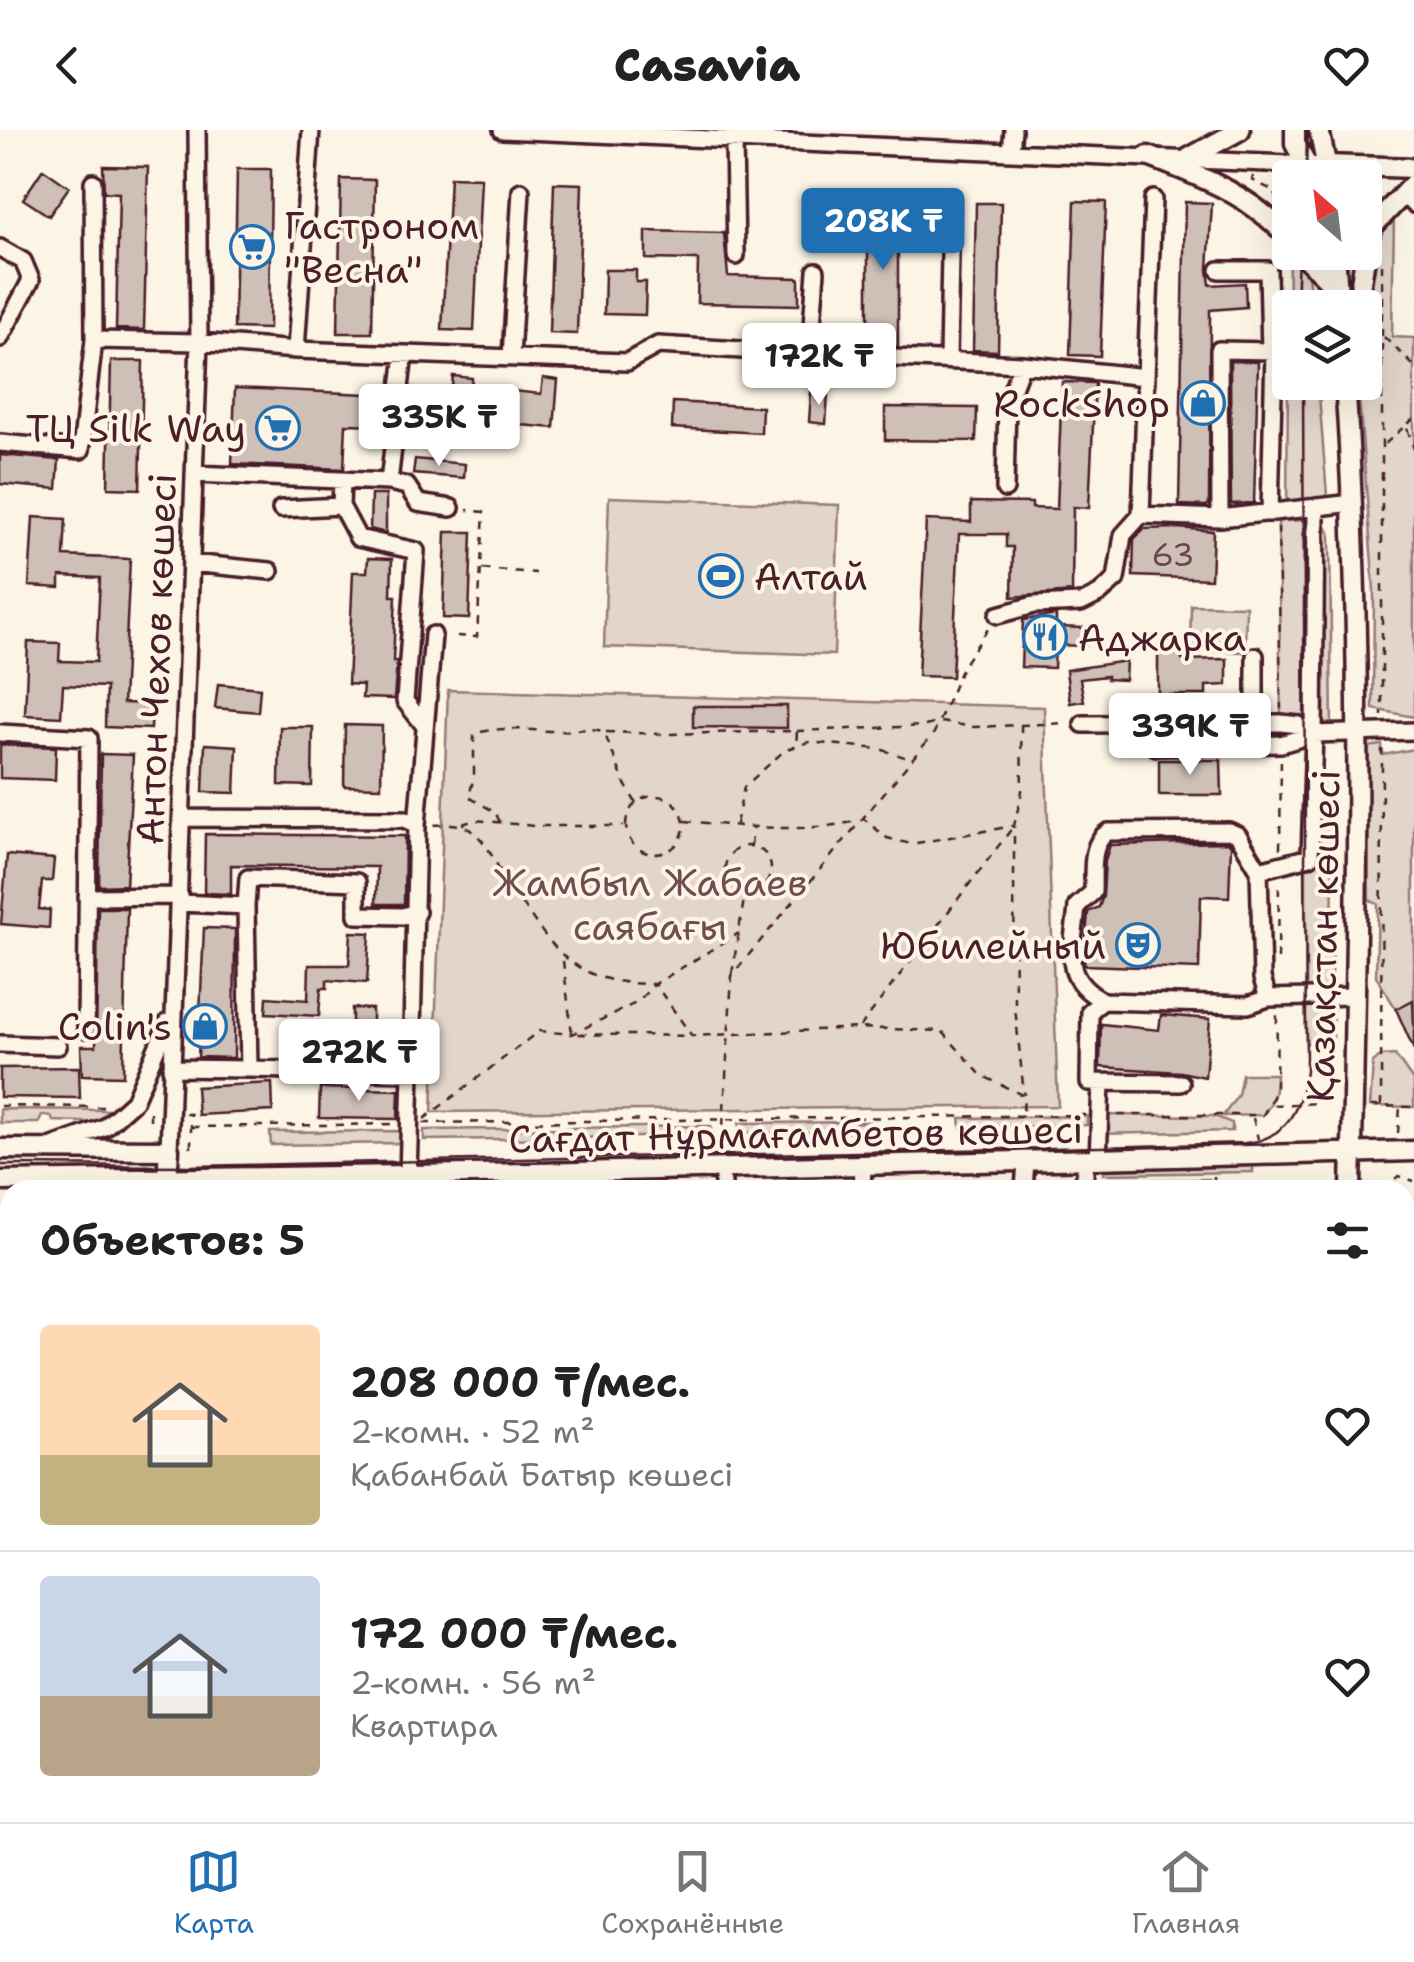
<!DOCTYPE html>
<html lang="ru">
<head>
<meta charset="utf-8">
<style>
  :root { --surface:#fff; --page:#f6f6f6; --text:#222; --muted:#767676; --line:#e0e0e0; --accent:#1f6fb2 }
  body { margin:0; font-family:"Shantell Sans",sans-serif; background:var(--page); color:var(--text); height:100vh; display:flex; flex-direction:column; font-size:38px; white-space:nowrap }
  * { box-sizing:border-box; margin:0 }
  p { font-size:32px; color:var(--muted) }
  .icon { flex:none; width:55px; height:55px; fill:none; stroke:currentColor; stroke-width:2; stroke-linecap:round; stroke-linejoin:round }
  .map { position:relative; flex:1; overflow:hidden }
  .panel { position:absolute; left:0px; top:1050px; width:1415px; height:642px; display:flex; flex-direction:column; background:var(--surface); border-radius:30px 30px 0 0; box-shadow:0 10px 40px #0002 }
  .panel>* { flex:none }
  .needle { width:65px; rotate:332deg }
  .controls { position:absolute; left:1272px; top:30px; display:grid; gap:20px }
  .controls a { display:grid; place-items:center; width:110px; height:110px; border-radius:10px; background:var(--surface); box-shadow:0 10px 40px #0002; font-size:50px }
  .price { position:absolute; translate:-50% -85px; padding:0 22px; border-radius:10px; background:#fff; color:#222; font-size:32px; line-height:65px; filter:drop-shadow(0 2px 5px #0008) }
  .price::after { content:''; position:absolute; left:50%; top:60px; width:30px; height:22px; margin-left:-15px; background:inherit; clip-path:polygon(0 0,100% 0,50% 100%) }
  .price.on { background:var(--accent); color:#fff }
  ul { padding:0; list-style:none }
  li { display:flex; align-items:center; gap:30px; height:250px; padding:0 40px }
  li+li { border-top:2px solid var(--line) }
  li span { display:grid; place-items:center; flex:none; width:280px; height:200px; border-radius:10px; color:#555 }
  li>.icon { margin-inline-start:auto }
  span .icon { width:120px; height:120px; fill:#fffc; stroke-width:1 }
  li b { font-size:42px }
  h2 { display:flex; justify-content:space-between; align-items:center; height:120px; padding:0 40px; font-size:42px }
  header { display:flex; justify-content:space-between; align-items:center; height:130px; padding:0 40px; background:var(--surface); font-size:45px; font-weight:800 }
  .tab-bar { display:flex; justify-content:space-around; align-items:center; height:140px; border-top:2px solid var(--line); background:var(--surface); font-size:28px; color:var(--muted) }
  .tab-bar a { display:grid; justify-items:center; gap:5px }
  .tab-bar .on { color:var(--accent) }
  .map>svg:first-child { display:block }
  .green { fill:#e2d5ca; stroke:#967a7a; stroke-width:2.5 }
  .building { fill:#cfc0b7; stroke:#4a1f2b; stroke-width:2.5 }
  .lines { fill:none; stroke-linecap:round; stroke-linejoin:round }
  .minor-casing { stroke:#4a1f2b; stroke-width:22 }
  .major-casing { stroke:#4a1f2b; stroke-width:25 }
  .path { stroke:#4a1f2b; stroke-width:2.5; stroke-dasharray:8 8; stroke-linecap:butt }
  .minor { stroke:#fcf5e5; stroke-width:15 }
  .major { stroke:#fcf5e5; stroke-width:18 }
  .tram { stroke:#4a1f2b; stroke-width:2.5 }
  .labels { text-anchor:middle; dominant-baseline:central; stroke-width:8; stroke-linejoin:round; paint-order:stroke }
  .number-label { font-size:32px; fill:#6b474e }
  .poi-label { font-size:38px; fill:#4a1f2b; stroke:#fcf5e5; text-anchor:end }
  .street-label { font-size:38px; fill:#4a1f2b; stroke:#fcf5e5 }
  .park-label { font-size:38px; fill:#704c53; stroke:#fcf5e5 }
</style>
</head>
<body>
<header><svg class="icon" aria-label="back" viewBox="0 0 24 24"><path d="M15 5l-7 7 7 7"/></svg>Casavia<svg class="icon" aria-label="heart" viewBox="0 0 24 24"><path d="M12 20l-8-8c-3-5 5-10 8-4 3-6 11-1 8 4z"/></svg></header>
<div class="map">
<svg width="1414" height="1692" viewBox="0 0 1414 1692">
  <rect width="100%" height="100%" fill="#fcf5e5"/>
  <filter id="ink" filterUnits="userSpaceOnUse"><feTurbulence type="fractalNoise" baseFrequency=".01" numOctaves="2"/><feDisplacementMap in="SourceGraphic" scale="20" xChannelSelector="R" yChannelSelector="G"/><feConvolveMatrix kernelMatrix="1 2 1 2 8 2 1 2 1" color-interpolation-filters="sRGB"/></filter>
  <g filter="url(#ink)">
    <path class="green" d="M1394 85 1392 207 1414 208V587L1373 579 1374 460 1358 253 1365 252V178L1353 177 1346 123 1365 122V89Z
      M1289 111 1290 122 1300 123 1306 130 1312 177 1290 178V252L1318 253 1327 365 1316 377 1287 381Z
      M609 367 839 375 834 525 604 517Z
      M1316 390 1325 395 1330 404 1332 605 1281 593 1278 391Z
      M1191 475 1246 476 1245 522 1190 521Z
      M448 560 1044 577 1058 976 432 982Z
      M1382 615 1383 625 1414 619V897L1413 871 1396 879 1376 846 1378 774 1369 770 1367 617Z
      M1312 693 1333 698 1332 865 1306 866V728Z
      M1306 875 1333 878V914L1306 913Z
      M1395 925 1414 952V977L1370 976 1373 933 1381 926Z
      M1242 944H1276C1276 961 1274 972 1263 985L1223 986 1238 965Z
      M0 979 108 980V993L53 991 51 986 42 985 39 993H0Z
      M1100 985 1214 986 1232 993V1001L1099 1004Z
      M1087 986V995L961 998 960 988Z
      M869 992V1002L739 1003V993Z
      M711 996V1006L424 1010V1000Z
      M402 1001V1013L271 1015 270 1002Z
      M1253 1030V1042L1103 1044V1033Z
      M1209 1049 1208 1060H1120L1115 1050Z
      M1405 1493 1414 1500V1656L1407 1668Z
      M705 1682 706 1692H250V1682Z"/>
    <path class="building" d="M103 36 148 37 144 200 116 199 119 63 104 62Z
      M43 39 69 57 49 86 23 69Z
      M237 39H271L269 199 234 198Z
      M450 47 481 48 474 201 442 200Z
      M341 49 375 50 372 203H338Z
      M554 53 582 54 577 204 549 203Z
      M868 69H898V217L868 215Z
      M1075 71 1106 72 1100 226 1070 225Z
      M1185 72 1212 73 1208 139 1210 155 1245 153 1246 177 1210 180 1209 374 1206 376 1179 375Z
      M976 73H1001L998 221 973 220Z
      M646 101 724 103 728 146 799 148V175L697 173 698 130 646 129Z
      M605 140H636V152H646L645 185 604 184Z
      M111 231H143L140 359 108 358Z
      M1230 231 1258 232 1254 373 1231 374Z
      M453 246 472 248 471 257 541 264 543 248 558 250 554 298 454 289 455 278 450 277Z
      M1062 252 1095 253 1089 378 1073 377 1072 462 1012 467 1013 417H1006V404H959L952 547 918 546 926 390 971 392V372L1032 373V378L1057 379Z
      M235 258 388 265 384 295 346 294 344 339 232 334Z
      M811 262 828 263 826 294 809 292Z
      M673 272 762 277 761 303 672 298Z
      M885 277 977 278 976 311 885 310Z
      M0 325 59 330 57 359 0 354Z
      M415 329 465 334 464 348 413 344Z
      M371 365H386V403L370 399Z
      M33 387 66 389 64 426 130 429 123 573 152 574 151 599 105 597 106 557 63 555 61 587 25 585 28 512 60 513 59 531 96 532 100 448 60 446V458L29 456Z
      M1178 398 1213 401 1211 449 1133 446 1134 409 1144 399Z
      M446 402H472L469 489 443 488Z
      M368 428 392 429 391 466H396L393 531H397L394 569 362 568 363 555 348 554 353 442H367Z
      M1056 485V497L1087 498 1086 516 1055 515 1054 538 1021 537 1023 490Z
      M1158 516H1181L1182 530 1227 529V555L1206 556V565H1158Z
      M1126 531 1125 550 1107 549V546L1080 549 1084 571 1070 573 1066 540Z
      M218 554 260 558 258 582 215 578Z
      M693 576H787V598L693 597Z
      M345 595 382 596 381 657 344 656Z
      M280 597H313L312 656 279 655Z
      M205 614 237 616 235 663 203 662Z
      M0 615 56 617 55 650 0 648Z
      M101 624 133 625 126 755 99 756Z
      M1159 630H1221L1222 665H1159Z
      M205 704 405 706 404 774H376L377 737 231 735V764L204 763Z
      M1227 712 1231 715 1229 767 1201 766 1199 839 1084 835 1088 782 1099 777 1103 766 1105 730 1110 715Z
      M7 725 54 729 52 751H42L39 779 50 780 49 798 1 794Z
      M98 778H127L123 946 82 945 81 916H96Z
      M204 798 235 799 234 928 198 927Z
      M351 802 370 803 367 853 327 850V858H321L319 886 266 883 267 867 308 870 309 835H349Z
      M1413 870 1414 897V920L1396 879Z
      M352 878 372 879V931L352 930Z
      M1161 885 1210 889 1205 947 1181 942 1100 937 1101 894 1159 900Z
      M79 937 80 968 0 967V938Z
      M272 953 273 981 198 985 196 957Z
      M320 958 399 960 398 989 319 988Z"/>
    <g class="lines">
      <g class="minor-casing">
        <path id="minor" d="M502 0 1312 35
          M734 10 736 126
          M1011 21 1013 0
          M93 52 94 210
          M1402 65 1414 74
          M0 118 23 131 31 150 0 208
          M1219 140H1268L1270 221
          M296 220 311 0
          M810 224 1022 234 1146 247 1141 385 1220 388 1353 373
          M511 227 521 61
          M948 230 951 71
          M1146 247 1153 69
          M0 313 81 320 94 210 199 212 296 220 627 232 658 215 810 224 816 141
          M194 344 389 352 404 224
          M342 351 341 376 358 408 416 421 405 571 424 595
          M389 352 407 356 418 373 451 378
          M1005 359 1007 273 1022 234
          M281 379 341 376
          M1220 388 1219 220 1274 221 1270 383
          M191 433 270 441
          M998 485 1034 475 1081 473 1099 464 1116 449 1123 405 1141 385
          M1255 526V593
          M1083 594 1281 593 1299 595 1314 604 1316 377
          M0 603 89 608 86 899
          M1156 617 1281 614 1314 604
          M183 688 404 689 417 695
          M87 767 180 766
          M180 773 246 776 249 939 411 943 408 1045
          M246 776 248 748 357 752V785L403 786 417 782
          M1268 868 1355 866
          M1103 871C1058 847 1074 819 1077 776L1093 762C1094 741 1089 714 1108 702L1229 701 1238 705 1259 740
          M0 914 58 916
          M171 938 249 939
          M411 943 417 695 433 505
          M1181 953 1089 952 1090 881 1103 871 1248 875 1268 868 1262 848 1259 740 1310 727 1314 604 1414 601
          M47 1018 105 997 134 971 168 892
          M169 1020 199 212 197 0
          M1098 1030 1101 953
          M538 1043 539 1060
          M723 1052V1060
          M862 1060 863 1036
          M1024 1060 1026 1031
          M1085 1060V1030
          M0 1101H10
          M0 1218 10 1216
          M1405 1356H1414
          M0 1382H10
          M730 1682V1692
          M1119 1682V1692
          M147 1692V1682
          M1297 1692V1682"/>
      </g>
      <g class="major-casing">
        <path id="major" d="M1295 0V14L1314 48
          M1319 0 1329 47
          M1148 26C1204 48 1248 63 1290 109
          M1189 28 1240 0
          M1327 35 1414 38
          M1300 122 1337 159
          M1335 122 1339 178
          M1357 178 1368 109 1373 96 1414 53
          M1345 252C1364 521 1357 791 1351 1060
          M0 1019 169 1020 167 1049
          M0 1051 538 1043 1414 1021
          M1405 1441 1414 1431
          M1357 1692V1682"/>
      </g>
      <path class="path" d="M1253 46 1252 50 1274 61 1279 73
        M1382 134V586
        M1384 207 1414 236
        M1408 294 1414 288
        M1385 314 1406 295 1414 319
        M1278 397 1281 579
        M482 439 536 443
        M457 506 477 507 484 382 467 380
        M1021 595 1022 661 1014 696V746L1015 877 1024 965
        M797 601 925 596 940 592 974 597 1067 593
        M626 695a29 29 0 1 1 58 0a29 29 0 1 1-58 0Z
        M636 673 625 654 604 602 665 604 797 601 796 617
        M685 691C743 696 807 705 864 689L887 708 911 714 1013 696
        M500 692 495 682 469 667 474 646V604C505 594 531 602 563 601 578 601 587 597 602 601
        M462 694 476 690 534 696H623
        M736 694 744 657 785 620 809 612 880 619 911 629
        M434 695C441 695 451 693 458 695 483 700 495 731 505 751 511 763 521 772 528 782 564 836 590 854 655 854L692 906 859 898 942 901 981 945 1024 966 1023 983
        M751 715 753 698
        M725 739a23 23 0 1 1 46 0a23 23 0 1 1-46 0Z
        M1280 719 1281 627
        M1278 829 1279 752
        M563 831 572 904 690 906
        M732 844 745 763
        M860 897 1013 697
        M1273 975 1321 973
        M0 976 103 977
        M1371 976 1414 977
        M1381 977 1382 619
        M150 982V995
        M185 984H191V1022
        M1118 985H1263L1276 961 1277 882
        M1253 988 1258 1009
        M424 989 539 901 572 904 636 873 655 854 739 803
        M423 993 1085 985
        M191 997 395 994
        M1398 1003 1400 977
        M698 1021V1014L722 1013 732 845 934 603 962 537 988 499
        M1214 1046V1060
        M1266 1056H1325
        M1382 1058 1399 1046 1414 1051
        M1409 1317 1414 1309
        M1405 1385 1414 1380
        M1406 1458 1414 1475
        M442 1682V1692
        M1392 1687 1414 1682
        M263 1692 266 1682
        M280 1692 306 1682
        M370 1692 371 1682
        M418 1692V1682"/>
      <use href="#minor" class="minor"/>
      <use href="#major" class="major"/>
      <path class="tram" d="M1306 48 1307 0
        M1296 178 1298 122
        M0 1035 191 1036 1099 1017 1245 1013C1287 1009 1301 978 1306 940L1303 252"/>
    </g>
  </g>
  <defs>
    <g id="supermarket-ring" transform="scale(2.25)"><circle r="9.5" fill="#fcf5e5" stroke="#1f6fb2" stroke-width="1.5"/><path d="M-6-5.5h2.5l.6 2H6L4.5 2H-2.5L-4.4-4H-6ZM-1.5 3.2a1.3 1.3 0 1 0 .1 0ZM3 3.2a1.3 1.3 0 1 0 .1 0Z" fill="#1f6fb2"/></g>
    <g id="shop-ring" transform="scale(2.25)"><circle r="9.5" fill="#fcf5e5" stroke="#1f6fb2" stroke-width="1.5"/><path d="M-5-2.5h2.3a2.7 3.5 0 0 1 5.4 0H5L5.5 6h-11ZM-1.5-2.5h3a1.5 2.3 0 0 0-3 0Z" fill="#1f6fb2"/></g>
    <g id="stadium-ring" transform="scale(2.25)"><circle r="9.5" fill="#fcf5e5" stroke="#1f6fb2" stroke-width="1.5"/><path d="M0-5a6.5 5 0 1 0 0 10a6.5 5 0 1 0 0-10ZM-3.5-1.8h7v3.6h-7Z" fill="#1f6fb2"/></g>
    <g id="restaurant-ring" transform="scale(2.25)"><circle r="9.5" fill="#fcf5e5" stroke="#1f6fb2" stroke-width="1.5"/><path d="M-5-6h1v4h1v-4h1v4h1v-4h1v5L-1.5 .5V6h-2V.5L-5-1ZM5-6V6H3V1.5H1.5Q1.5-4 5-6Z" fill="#1f6fb2"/></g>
    <g id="theatre-ring" transform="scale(2.25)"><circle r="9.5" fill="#fcf5e5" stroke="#1f6fb2" stroke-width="1.5"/><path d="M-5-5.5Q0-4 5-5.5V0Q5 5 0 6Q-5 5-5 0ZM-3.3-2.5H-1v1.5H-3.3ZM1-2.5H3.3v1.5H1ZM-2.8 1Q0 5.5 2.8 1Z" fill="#1f6fb2"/></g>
  </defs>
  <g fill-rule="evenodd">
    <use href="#supermarket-ring" x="252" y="117"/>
    <use href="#shop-ring" x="1203" y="273"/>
    <use href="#supermarket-ring" x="278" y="298"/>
    <use href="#stadium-ring" x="721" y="446"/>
    <use href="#restaurant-ring" x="1045" y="507"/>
    <use href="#theatre-ring" x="1138" y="815"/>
    <use href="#shop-ring" x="205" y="896"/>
  </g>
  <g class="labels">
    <g class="number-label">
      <text x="1173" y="424">63</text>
    </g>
    <g class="poi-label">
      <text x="284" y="95" text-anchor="start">Гастроном<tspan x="284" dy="44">"Весна"</tspan></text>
      <text x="1170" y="273">RockShop</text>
      <text x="246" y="298">ТЦ Silk Way</text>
      <text x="754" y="446" text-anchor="start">Алтай</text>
      <text x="1078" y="507" text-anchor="start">Аджарка</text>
      <text x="1106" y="815">Юбилейный</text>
      <text x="172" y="896">Colin's</text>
    </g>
    <g class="street-label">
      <text transform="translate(156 529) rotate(-88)">Антон Чехов көшесі</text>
      <text transform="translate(1323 806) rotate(-89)">Қазақстан көшесі</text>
      <text transform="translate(796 1004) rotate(-1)">Сағдат Нұрмағамбетов көшесі</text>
    </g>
    <g class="park-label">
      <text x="650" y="752">Жамбыл Жабаев<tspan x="650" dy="44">саябағы</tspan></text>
    </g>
  </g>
</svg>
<div class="controls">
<a><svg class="needle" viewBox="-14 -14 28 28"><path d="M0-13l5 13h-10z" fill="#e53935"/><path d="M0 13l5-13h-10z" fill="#767676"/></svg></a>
<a><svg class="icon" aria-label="layers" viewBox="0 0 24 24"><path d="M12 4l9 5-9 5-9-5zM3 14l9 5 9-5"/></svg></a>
</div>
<b class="price on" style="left:883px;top:143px">208K ₸</b>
<b class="price" style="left:819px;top:278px">172K ₸</b>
<b class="price" style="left:439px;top:339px">335K ₸</b>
<b class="price" style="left:1190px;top:648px">339K ₸</b>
<b class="price" style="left:359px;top:974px">272K ₸</b>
<section class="panel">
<h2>Объектов: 5<svg class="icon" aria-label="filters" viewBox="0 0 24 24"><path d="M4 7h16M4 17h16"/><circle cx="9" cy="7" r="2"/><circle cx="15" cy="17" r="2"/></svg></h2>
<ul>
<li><span style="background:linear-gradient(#ffd9b3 65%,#c2b280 0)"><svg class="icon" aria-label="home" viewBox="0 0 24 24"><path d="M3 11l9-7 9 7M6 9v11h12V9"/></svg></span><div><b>208 000 ₸/мес.</b><p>2-комн. · 52 m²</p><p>Қабанбай Батыр көшесі</p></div><svg class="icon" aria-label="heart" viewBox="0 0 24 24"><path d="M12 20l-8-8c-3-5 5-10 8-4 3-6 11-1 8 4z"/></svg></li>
<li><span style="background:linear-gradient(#c9d6e8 60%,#b9a48a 0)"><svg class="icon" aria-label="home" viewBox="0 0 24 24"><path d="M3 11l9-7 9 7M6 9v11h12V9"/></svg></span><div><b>172 000 ₸/мес.</b><p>2-комн. · 56 m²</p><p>Квартира</p></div><svg class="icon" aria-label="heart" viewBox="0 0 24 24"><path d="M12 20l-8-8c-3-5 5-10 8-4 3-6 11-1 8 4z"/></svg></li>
</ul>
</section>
</div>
<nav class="tab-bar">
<a class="on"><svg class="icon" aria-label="map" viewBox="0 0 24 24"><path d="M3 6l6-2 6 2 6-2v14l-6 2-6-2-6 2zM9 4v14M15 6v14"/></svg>Карта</a>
<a><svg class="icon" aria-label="saved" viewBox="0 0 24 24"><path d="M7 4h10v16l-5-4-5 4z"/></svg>Сохранённые</a>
<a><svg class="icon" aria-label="home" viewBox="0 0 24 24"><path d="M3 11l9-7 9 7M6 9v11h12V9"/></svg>Главная</a>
</nav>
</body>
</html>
